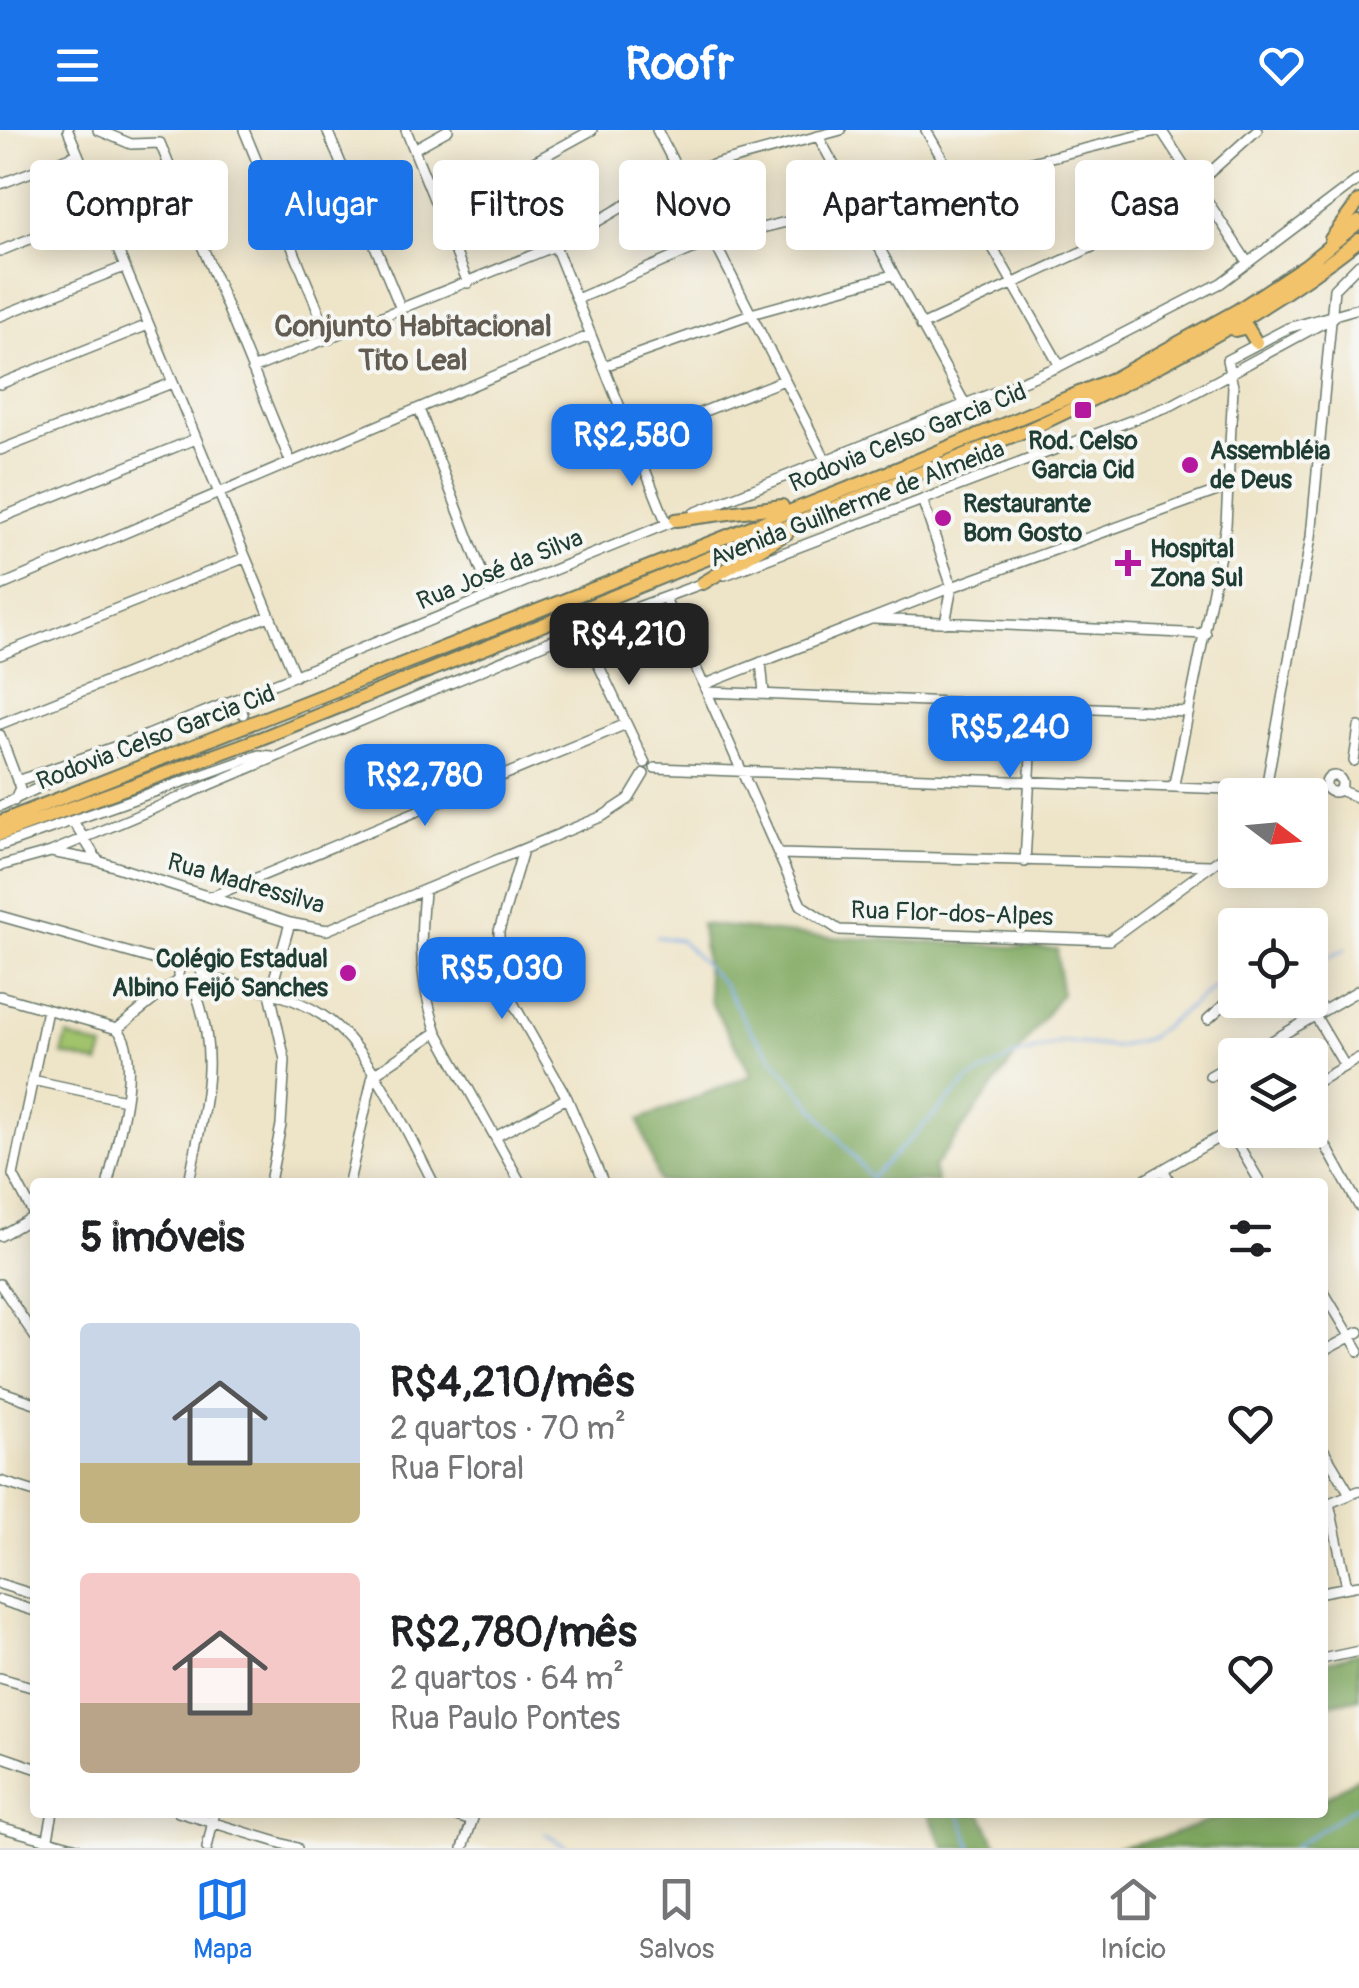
<!DOCTYPE html>
<html lang="pt">
<head>
<meta charset="utf-8">
<style>
  :root { --surface:#fff; --page:#f2f2f2; --text:#202124; --muted:#757577; --line:#e0e0e0; --accent:#1a73e8 }
  body { margin:0; font-family:Pangolin,sans-serif; background:var(--page); color:var(--text); height:100vh; display:flex; flex-direction:column; font-size:38px; white-space:nowrap }
  * { box-sizing:border-box; margin:0 }
  p { font-size:32px; color:var(--muted) }
  .icon { flex:none; width:55px; height:55px; fill:none; stroke:currentColor; stroke-width:2; stroke-linecap:round; stroke-linejoin:round }
  .map { position:relative; flex:1; overflow:hidden }
  .drawer { position:absolute; left:30px; top:1048px; width:1298px; height:640px; display:flex; flex-direction:column; background:var(--surface); border-radius:10px; box-shadow:0 5px 25px #0003 }
  .drawer>* { flex:none }
  .guide { position:absolute; left:30px; top:30px; width:1300px; height:90px; display:flex; gap:20px }
  .needle { width:65px; rotate:106deg }
  .buttons { position:absolute; left:1218px; top:648px; display:grid; gap:20px }
  .buttons a { display:grid; place-items:center; width:110px; height:110px; border-radius:10px; background:var(--surface); box-shadow:0 5px 25px #0003; font-size:50px }
  .price { position:absolute; translate:-50% -85px; padding:0 22px; border-radius:20px; background:var(--accent); color:#fff; font-size:32px; line-height:65px; filter:drop-shadow(0 2px 5px #0008) }
  .price::after { content:''; position:absolute; left:50%; top:60px; width:30px; height:22px; margin-left:-15px; background:inherit; clip-path:polygon(0 0,100% 0,50% 100%) }
  .price.current { background:#222; color:#fff }
  ul { padding:0; list-style:none }
  li { display:flex; align-items:center; gap:30px; height:250px; padding:0 50px }
  li span { display:grid; place-items:center; flex:none; width:280px; height:200px; border-radius:10px; color:#555 }
  li>.icon { margin-inline-start:auto }
  span .icon { width:120px; height:120px; fill:#fffc; stroke-width:1 }
  li b { font-size:42px }
  h2 { display:flex; justify-content:space-between; align-items:center; height:120px; padding:0 50px; font-size:42px }
  .tag { padding:0 35px; border-radius:10px; background:var(--surface); box-shadow:0 5px 25px #0003; font-size:35px; line-height:90px }
  .tag.current { background:var(--accent); color:#fff }
  header { display:flex; justify-content:space-between; align-items:center; height:130px; padding:0 50px; background:var(--accent); color:#fff; font-size:45px; font-weight:700 }
  .menu { display:flex; justify-content:space-around; align-items:center; height:140px; border-top:2px solid var(--line); background:var(--surface); font-size:28px; color:var(--muted) }
  .menu a { display:grid; justify-items:center; gap:5px }
  .menu .current { color:var(--accent) }
  .map>svg:first-child { display:block }
  .green { fill:#a1c36c; stroke:#608050; stroke-width:2.5 }
  .forest { fill:#80a960; stroke:#50734a; stroke-width:2.5 }
  .lines { fill:none; stroke-linecap:round; stroke-linejoin:round }
  .stream { stroke:#7dade8; stroke-width:2.5 }
  .minor-tunnel { stroke:#c5c3aa; stroke-width:9; stroke-dasharray:9 4.5; stroke-linecap:butt }
  .minor-casing { stroke:#677768; stroke-width:12 }
  .highway-casing { stroke:#677768; stroke-width:16 }
  .minor { stroke:#fff; stroke-width:9 }
  .highway { stroke:#f2c36a; stroke-width:12 }
  .poi-dot { fill:#b5179e; stroke:#f6f6f2; stroke-width:4 }
  .labels { text-anchor:middle; dominant-baseline:central; stroke-width:8; stroke-linejoin:round; paint-order:stroke }
  .street-label { font-size:25px; fill:#1f3d34; stroke:#f6f6f2 }
  .poi-label { font-size:25px; font-weight:bold; fill:#1f3d34; stroke:#f6f6f2; text-anchor:start }
  .quarter-label { font-size:30px; font-weight:bold; fill:#635c52; stroke:#f6f6f2 }
</style>
</head>
<body>
<header><svg class="icon" aria-label="menu" viewBox="0 0 24 24"><path d="M4 6h16M4 12h16M4 18h16"/></svg>Roofr<svg class="icon" aria-label="heart" viewBox="0 0 24 24"><path d="M12 20l-8-8c-3-5 5-10 8-4 3-6 11-1 8 4z"/></svg></header>
<div class="map">
<svg width="1359" height="1718" viewBox="0 0 1359 1718">
  <rect width="100%" height="100%" fill="#f6f6f2"/>
  <filter id="ink" filterUnits="userSpaceOnUse"><feTurbulence type="fractalNoise" baseFrequency=".01" numOctaves="2"/><feDisplacementMap in="SourceGraphic" scale="20" xChannelSelector="R" yChannelSelector="G"/><feConvolveMatrix kernelMatrix="1 2 1 2 8 2 1 2 1" color-interpolation-filters="sRGB"/></filter>
  <filter id="wash" filterUnits="userSpaceOnUse"><feTurbulence type="fractalNoise" baseFrequency=".0048" numOctaves="4" result="noise"/><feDisplacementMap in="SourceGraphic" scale="40" xChannelSelector="R" yChannelSelector="G"/><feGaussianBlur stdDeviation="2.25" result="paint"/><feColorMatrix in="noise" values="0 0 0 0 0 0 0 0 0 0 0 0 0 0 0 0 0 1.4 0 .05"/><feComposite in="paint" operator="in"/></filter>
  <g filter="url(#wash)">
    <rect width="100%" height="100%" fill="#eee4c8"/>
    <path class="green" d="M67 906 104 918 99 934 62 924Z"/>
    <path class="forest" d="M701 794 812 806 1057 819 1061 864 933 1039 937 1052H659L639 990 752 945 710 871Z
      M1359 1522V1568L1323 1576 1322 1533Z
      M1359 1647V1718H1115L1168 1706 1230 1683 1322 1682 1323 1669Z
      M928 1683H981L998 1718H945Z"/>
    <g class="lines">
      <path class="stream" d="M657 807 681 810 724 855 749 898 870 1047
        M1310 837 1346 819
        M871 1052V1048L969 950 1014 926 1064 912 1116 917 1149 908 1235 841
        M959 1682 972 1718
        M545 1704 568 1718
        M1293 1718 1359 1674"/>
    </g>
  </g>
  <g filter="url(#ink)">
    <g class="lines">
      <path class="minor-tunnel" d="M243 584 256 619"/>
      <g class="minor-casing">
        <path id="minor" d="M68 0 295 546
          M98 0 131 14 160 13
          M244 0 330 209
          M327 0 401 179
          M406 0 468 153
          M657 0 826 331
          M926 0 1060 236
          M1161 0 1248 133
          M818 6 966 276
          M160 13 291 333
          M414 19 448 0
          M0 54 78 24
          M441 83 592 0
          M555 116 667 394
          M0 121 101 80
          M577 169 713 110 1161 0
          M0 186 124 137
          M921 196 1131 99 1197 54 1257 0
          M604 236 751 184 892 145
          M252 239 555 116 679 44 841 0
          M0 254 148 195
          M419 279 491 466
          M633 309 784 250
          M0 320 172 253
          M923 372 952 457 945 493
          M694 383 1060 236 1221 153 1359 49
          M0 388 195 309
          M725 445 1172 275 1334 187
          M0 456 591 205
          M665 468 801 775 839 800 1109 810 1235 718
          M874 489 1206 504
          M581 498 645 633
          M0 525 244 428
          M761 532 764 563
          M706 554 952 457 1228 357
          M709 562 1189 582
          M237 569 243 584
          M0 594 269 486
          M0 605 20 658 14 671
          M1354 631 1359 597
          M655 638 1311 662
          M1326 654a8 8 0 1 1 16 0a8 8 0 1 1-16 0Z
          M17 651 148 605 679 389
          M1174 654 1226 395 1233 256 1227 230 1288 198 1359 178
          M1266 658 1311 407 1334 159 1359 134
          M1339 660 1359 668
          M0 676 119 620
          M74 693 98 731
          M0 716 259 625 271 626
          M523 720 499 801V835L512 871 567 968 603 1052
          M51 722 98 731 290 793 327 800 603 686 629 669 644 644
          M779 724 1211 735
          M1025 732 1034 573
          M0 736 51 722 581 498 706 452
          M424 762C419 813 420 854 437 902L520 1052
          M211 767 624 595
          M0 786 180 837
          M178 845a12 12 0 1 1 24 0a12 12 0 1 1-24 0Z
          M203 846C241 856 288 862 322 885 369 916 407 1002 433 1052
          M0 866 117 899
          M1306 870 1345 936
          M1208 889 1235 865
          M1248 925 1359 860
          M1210 946 1235 932
          M32 950 125 970
          M1310 956 1359 928
          M1310 987 1359 1076
          M1230 1001 1260 1052
          M497 1006 567 968
          M1163 1039 1170 1052
          M108 1052C116 1017 144 925 117 899L178 850
          M189 1052C203 979 222 927 193 855
          M270 1052 281 995 285 930 270 863 290 793
          M349 1052 373 945 437 902
          M1141 1052 1235 998
          M34 1085 13 1045 47 880
          M0 1106 35 1086
          M0 1154 35 1207
          M1322 1159 1359 1221
          M1322 1222 1359 1202
          M0 1261 35 1273
          M1322 1317 1350 1364
          M0 1351 35 1362
          M1329 1373 1347 1457
          M1322 1376 1359 1361
          M0 1454 35 1465
          M1322 1462 1359 1455
          M0 1470 35 1481
          M1322 1529 1359 1521
          M0 1548 35 1558
          M0 1626 35 1638
          M178 1682 297 1718
          M444 1682 472 1691
          M0 1697 77 1718
          M46 1718 53 1682
          M207 1718 215 1682
          M463 1718 475 1682"/>
      </g>
      <g class="highway-casing">
        <path id="highway" d="M1331 109 1359 71
          M1235 200 1247 197 1256 212
          M676 390 782 376
          M703 453 787 403
          M0 692 870 350 1115 248 1238 180 1306 135 1359 92
          M0 704 259 609 1032 298C1146 245 1259 188 1359 110"/>
      </g>
      <use href="#minor" class="minor"/>
      <use href="#highway" class="highway"/>
    </g>
  </g>
  <g class="poi-dot">
    <rect x="1073" y="270" width="20" height="20" rx="5"/>
    <circle cx="1190" cy="335" r="10"/>
    <circle cx="943" cy="388" r="10"/>
    <path d="M1123 418h10v10h10v10h-10v10h-10v-10h-10v-10h10z"/>
    <circle cx="348" cy="843" r="10"/>
  </g>
  <g class="labels">
    <g class="street-label">
      <text transform="translate(908 308) rotate(-22)">Rodovia Celso Garcia Cid</text>
      <text transform="translate(857 374) rotate(-21)">Avenida Guilherme de Almeida</text>
      <text transform="translate(500 440) rotate(-22)">Rua José da Silva</text>
      <text transform="translate(156 608) rotate(-21)">Rodovia Celso Garcia Cid</text>
      <text transform="translate(246 754) rotate(16)">Rua Madressilva</text>
      <text transform="translate(952 784) rotate(2)">Rua Flor-dos-Alpes</text>
    </g>
    <g class="poi-label">
      <text x="1083" y="311" text-anchor="middle">Rod. Celso<tspan x="1083" dy="29">Garcia Cid</tspan></text>
      <text x="1210" y="321">Assembléia<tspan x="1210" dy="29">de Deus</tspan></text>
      <text x="963" y="374">Restaurante<tspan x="963" dy="29">Bom Gosto</tspan></text>
      <text x="1150" y="419">Hospital<tspan x="1150" dy="29">Zona Sul</tspan></text>
      <text x="328" y="829" text-anchor="end">Colégio Estadual<tspan x="328" dy="29">Albino Feijó Sanches</tspan></text>
    </g>
    <g class="quarter-label">
      <text x="413" y="196">Conjunto Habitacional<tspan x="413" dy="34">Tito Leal</tspan></text>
    </g>
  </g>
</svg>
<div class="buttons">
<a><svg class="needle" viewBox="-14 -14 28 28"><path d="M0-13l5 13h-10z" fill="#e53935"/><path d="M0 13l5-13h-10z" fill="#757577"/></svg></a>
<a><svg class="icon" aria-label="locate" viewBox="0 0 24 24"><circle cx="12" cy="12" r="6"/><path d="M12 2v4M12 18v4M2 12h4M18 12h4"/></svg></a>
<a><svg class="icon" aria-label="layers" viewBox="0 0 24 24"><path d="M12 4l9 5-9 5-9-5zM3 14l9 5 9-5"/></svg></a>
</div>
<b class="price" style="left:632px;top:359px">R$2,580</b>
<b class="price current" style="left:629px;top:558px">R$4,210</b>
<b class="price" style="left:1010px;top:651px">R$5,240</b>
<b class="price" style="left:425px;top:699px">R$2,780</b>
<b class="price" style="left:502px;top:892px">R$5,030</b>
<div class="guide">
<a class="tag">Comprar</a>
<a class="tag current">Alugar</a>
<a class="tag">Filtros</a>
<a class="tag">Novo</a>
<a class="tag">Apartamento</a>
<a class="tag">Casa</a>
</div>
<section class="drawer">
<h2>5 imóveis<svg class="icon" aria-label="filters" viewBox="0 0 24 24"><path d="M4 7h16M4 17h16"/><circle cx="9" cy="7" r="2"/><circle cx="15" cy="17" r="2"/></svg></h2>
<ul>
<li><span style="background:linear-gradient(#c9d6e8 70%,#c2b280 0)"><svg class="icon" aria-label="home" viewBox="0 0 24 24"><path d="M3 11l9-7 9 7M6 9v11h12V9"/></svg></span><div><b>R$4,210/mês</b><p>2 quartos · 70 m²</p><p>Rua Floral</p></div><svg class="icon" aria-label="heart" viewBox="0 0 24 24"><path d="M12 20l-8-8c-3-5 5-10 8-4 3-6 11-1 8 4z"/></svg></li>
<li><span style="background:linear-gradient(#f6c9c9 65%,#b9a48a 0)"><svg class="icon" aria-label="home" viewBox="0 0 24 24"><path d="M3 11l9-7 9 7M6 9v11h12V9"/></svg></span><div><b>R$2,780/mês</b><p>2 quartos · 64 m²</p><p>Rua Paulo Pontes</p></div><svg class="icon" aria-label="heart" viewBox="0 0 24 24"><path d="M12 20l-8-8c-3-5 5-10 8-4 3-6 11-1 8 4z"/></svg></li>
</ul>
</section>
</div>
<nav class="menu">
<a class="current"><svg class="icon" aria-label="map" viewBox="0 0 24 24"><path d="M3 6l6-2 6 2 6-2v14l-6 2-6-2-6 2zM9 4v14M15 6v14"/></svg>Mapa</a>
<a><svg class="icon" aria-label="saved" viewBox="0 0 24 24"><path d="M7 4h10v16l-5-4-5 4z"/></svg>Salvos</a>
<a><svg class="icon" aria-label="home" viewBox="0 0 24 24"><path d="M3 11l9-7 9 7M6 9v11h12V9"/></svg>Início</a>
</nav>
</body>
</html>
